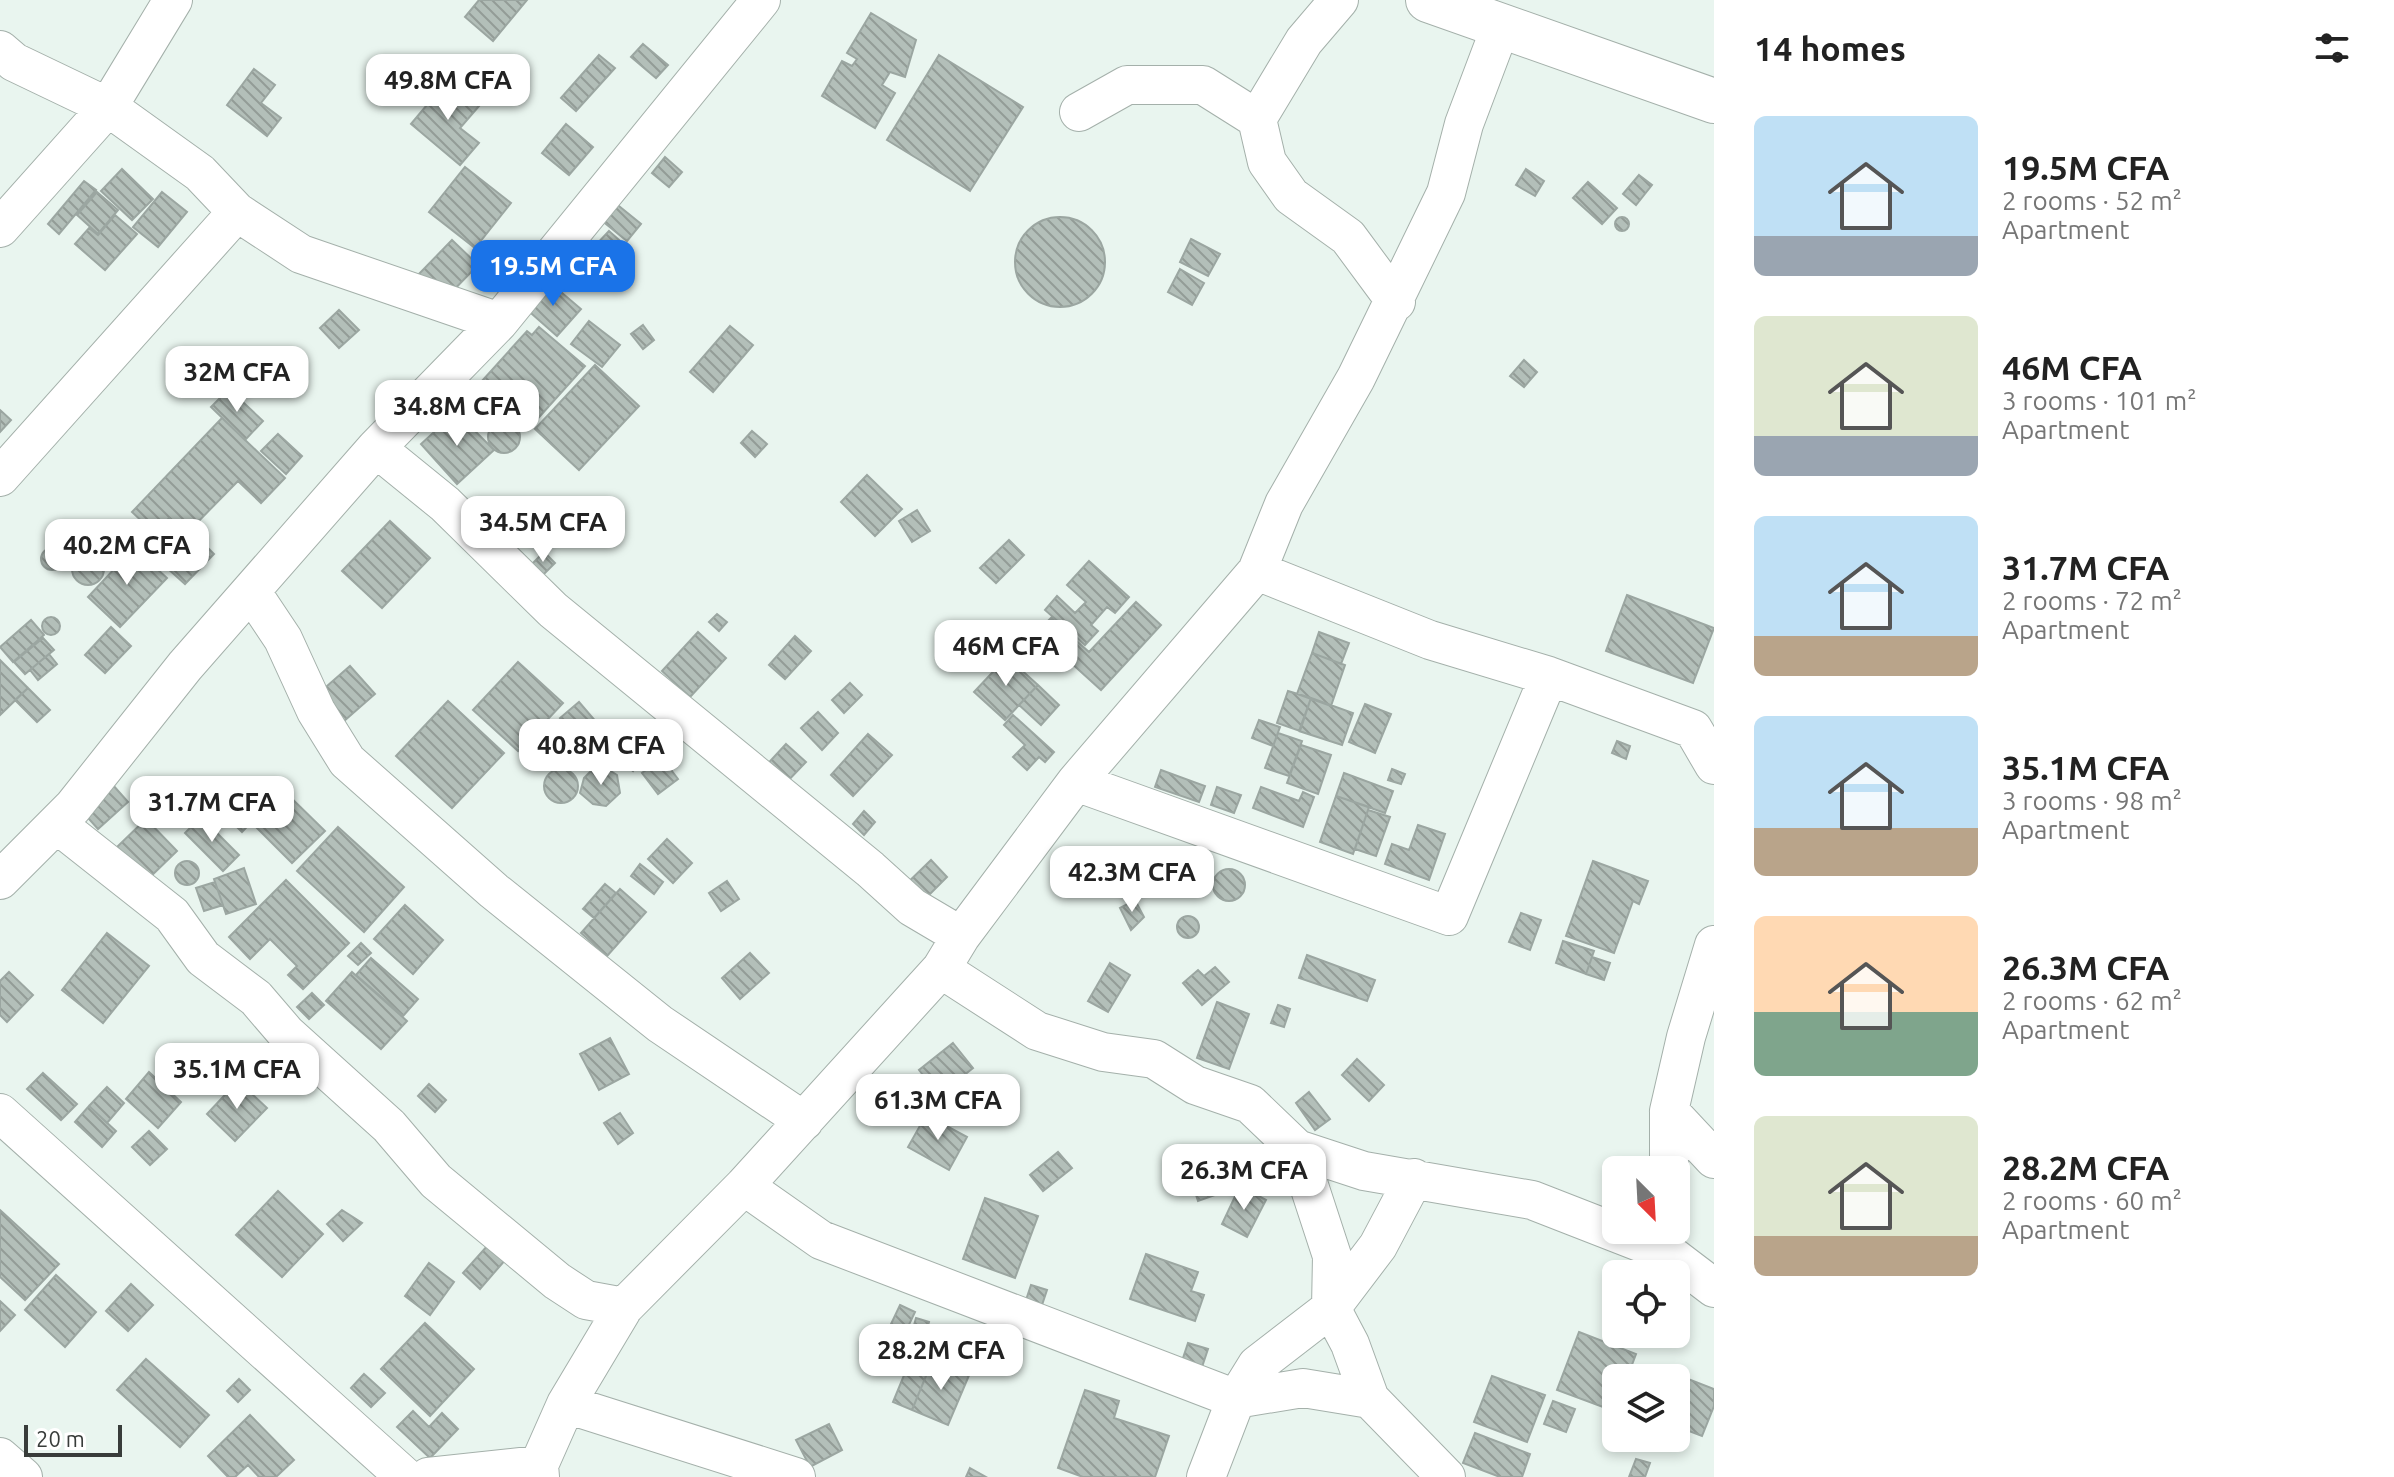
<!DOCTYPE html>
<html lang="en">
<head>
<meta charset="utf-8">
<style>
  :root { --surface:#fff; --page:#f6f6f6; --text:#222; --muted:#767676; --accent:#1a73e8 }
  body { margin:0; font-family:Ubuntu,sans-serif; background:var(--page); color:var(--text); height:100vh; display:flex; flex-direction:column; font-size:30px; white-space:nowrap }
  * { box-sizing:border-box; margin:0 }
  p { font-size:26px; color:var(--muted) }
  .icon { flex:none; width:44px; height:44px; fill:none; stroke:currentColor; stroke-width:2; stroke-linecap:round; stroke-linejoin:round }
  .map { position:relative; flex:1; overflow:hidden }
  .drawer { display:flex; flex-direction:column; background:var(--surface); width:680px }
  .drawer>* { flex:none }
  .needle { width:52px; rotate:156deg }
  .buttons { position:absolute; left:1602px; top:1156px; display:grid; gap:16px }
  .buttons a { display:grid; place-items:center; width:88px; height:88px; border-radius:12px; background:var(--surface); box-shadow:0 4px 12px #0003; font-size:40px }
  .scale { position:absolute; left:24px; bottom:20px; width:98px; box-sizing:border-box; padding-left:8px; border:4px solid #383c3a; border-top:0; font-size:22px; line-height:28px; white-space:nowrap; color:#383c3a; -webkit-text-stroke:6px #fff; paint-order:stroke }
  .price { position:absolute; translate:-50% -68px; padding:0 18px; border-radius:16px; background:#fff; color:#222; font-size:26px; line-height:52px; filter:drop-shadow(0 2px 4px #0008) }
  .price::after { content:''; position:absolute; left:50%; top:48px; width:24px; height:18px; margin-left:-12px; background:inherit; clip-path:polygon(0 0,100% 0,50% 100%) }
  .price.on { background:var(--accent); color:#fff }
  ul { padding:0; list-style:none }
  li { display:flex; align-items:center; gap:24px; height:200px; padding:0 40px }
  li span { display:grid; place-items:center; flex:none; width:224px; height:160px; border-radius:12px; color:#555 }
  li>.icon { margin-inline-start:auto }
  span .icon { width:96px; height:96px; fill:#fffc; stroke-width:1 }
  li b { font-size:34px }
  h2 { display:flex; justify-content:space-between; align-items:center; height:96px; padding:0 40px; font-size:34px }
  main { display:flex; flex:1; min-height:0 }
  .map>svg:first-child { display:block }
  .building { fill:url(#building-back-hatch); stroke:#9ba6a1; stroke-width:2 }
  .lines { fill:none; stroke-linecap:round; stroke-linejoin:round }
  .minor-casing { stroke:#a4b0aa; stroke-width:40 }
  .trunk-casing { stroke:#a4b0aa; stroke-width:46 }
  .minor { stroke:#fff; stroke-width:38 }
  .trunk { stroke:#fff; stroke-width:44 }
</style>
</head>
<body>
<main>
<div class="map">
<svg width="1714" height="1477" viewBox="0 0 1714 1477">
  <defs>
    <pattern id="building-back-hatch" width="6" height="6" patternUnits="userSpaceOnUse" patternTransform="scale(2)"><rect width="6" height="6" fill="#b3bfb9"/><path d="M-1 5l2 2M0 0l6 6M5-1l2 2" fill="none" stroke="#939c97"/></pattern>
  </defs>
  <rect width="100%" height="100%" fill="#e9f5ef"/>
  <path class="building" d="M479 0H527L493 41 465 17Z
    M871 13 916 40 905 77 890 72 882 85 895 93 875 128 822 96 842 61 852 66 857 59 847 53Z
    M643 44 668 65 656 78 631 57Z
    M599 55 615 68 576 111 561 98Z
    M939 55 1023 107 970 191 887 140Z
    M254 69 275 85 261 103 281 118 267 136 227 105Z
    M448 80 479 106 460 128 479 143 460 165 411 124Z
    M566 124 593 147 569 175 542 153Z
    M665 157 682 172 669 187 652 173Z
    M465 167 511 203 475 248 429 212Z
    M122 169 153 199 132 220 101 191Z
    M1526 169 1544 181 1535 196 1516 185Z
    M1639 175 1652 185 1636 205 1623 194Z
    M84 181 96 190 59 234 48 224Z
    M1588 182 1617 208 1602 224 1573 198Z
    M97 192 118 210 98 234 77 215Z
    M162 192 187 212 158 247 133 227Z
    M614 202 641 224 627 241 600 219Z
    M115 215 137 234 105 270 75 244 89 228 98 235Z
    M1015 262a45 45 0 1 1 90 0a45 45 0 1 1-90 0Z
    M1615 224a7 7 0 1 1 14 0a7 7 0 1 1-14 0Z
    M609 231 627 247 596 281 578 264Z
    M1191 239 1220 254 1208 276 1180 262Z
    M452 240 478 265 442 302 416 277Z
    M1180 269 1204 283 1192 305 1168 292Z
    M548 281 581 309 557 336 524 307Z
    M339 310 359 330 339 348 320 328Z
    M589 321 620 345 602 367 571 344Z
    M643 325 654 340 643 349 631 334Z
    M730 326 753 345 713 392 690 372Z
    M539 327 585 366 532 425 482 381 527 331 532 335Z
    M1524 360 1537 372 1524 387 1510 376Z
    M595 365 639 406 579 470 535 429Z
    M229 389 263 421 245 440 211 407Z
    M0 410 11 420 0 432Z
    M456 412 494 450 457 484 421 444Z
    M222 418 285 478 261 503 238 481 186 534 169 518 163 525 174 535 166 544 132 512Z
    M488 437a16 16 0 1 1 32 0a16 16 0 1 1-32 0Z
    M752 431 767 444 755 457 741 443Z
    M278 434 302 456 286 474 261 451Z
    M867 475 902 509 875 536 841 502Z
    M917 510 930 531 912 542 899 521Z
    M390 521 430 558 382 608 342 571Z
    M197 537 214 554 185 584 167 568Z
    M1009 540 1024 555 996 583 980 568Z
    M41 559a11 11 0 1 1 22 0a11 11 0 1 1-22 0Z
    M134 548 167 578 120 627 88 597Z
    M544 552 555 563 543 575 531 565Z
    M72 569a16 16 0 1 1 32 0a16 16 0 1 1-32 0Z
    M1089 561 1129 597 1115 613 1107 607 1091 625 1098 631 1085 645 1045 610 1057 596 1075 613 1086 602 1067 585Z
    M1627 595 1714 628 1693 683 1606 651Z
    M1136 602 1161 625 1101 690 1037 632 1051 618 1089 652Z
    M717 614 727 622 719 631 709 622Z
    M42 626a9 9 0 1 1 18 0a9 9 0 1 1-18 0Z
    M31 620 44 635 13 662 0 647Z
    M1026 623 1048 644 1024 670 1002 649Z
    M111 627 131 646 105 673 85 655Z
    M698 632 726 658 690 697 662 671Z
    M1319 632 1349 643 1341 664 1312 653Z
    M795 636 811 651 785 679 769 665Z
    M43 638 54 650 25 674 14 662Z
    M1312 653 1345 665 1331 706 1297 694Z
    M49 654 57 664 38 680 30 670Z
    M1007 657 1038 685 1005 720 974 692Z
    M0 660 28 688 0 715Z
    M518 662 563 703 518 751 473 710Z
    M350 666 375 694 344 721 319 693Z
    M850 683 862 695 844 713 832 700Z
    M1038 685 1059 705 1041 725 1019 705Z
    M28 688 50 710 37 722 15 700Z
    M1288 691 1311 698 1300 731 1277 723Z
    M1311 698 1353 713 1342 745 1299 731Z
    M448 701 504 753 452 808 396 756Z
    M579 702 597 723 578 739 560 718Z
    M1365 704 1391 714 1375 753 1349 742Z
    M818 712 838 733 822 750 801 728Z
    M1013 715 1054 752 1045 762 1039 757 1027 770 1013 757 1025 745 1004 725Z
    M1259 720 1280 727 1273 746 1252 738Z
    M1278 733 1302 741 1289 776 1265 768Z
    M868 734 892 755 853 796 831 775Z
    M633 738 649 750 633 771 610 753Z
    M1617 741 1630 746 1626 759 1612 753Z
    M786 744 806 762 780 789 761 771Z
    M1301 745 1331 755 1318 794 1287 783Z
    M541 750 549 757 538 769 530 762Z
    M662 758 678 779 658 794 642 773Z
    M606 768 617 775 620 793 606 806 593 804 580 793 584 778 593 769Z
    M544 786a17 17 0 1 1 34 0a17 17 0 1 1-34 0Z
    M1392 769 1405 774 1401 784 1388 780Z
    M1161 770 1205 786 1199 802 1155 787Z
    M1344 773 1393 791 1385 813 1336 796Z
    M239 781 266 807 242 832 215 805Z
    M112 784 128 802 98 829 82 811Z
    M1217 787 1241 795 1234 813 1211 805Z
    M1261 787 1299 801 1303 792 1314 797 1303 827 1253 808Z
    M283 790 325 831 292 863 251 822Z
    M1336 796 1369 807 1353 854 1320 842Z
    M1368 810 1390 817 1376 856 1355 849Z
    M864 811 875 822 864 835 853 824Z
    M201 817 239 855 223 871 185 833Z
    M146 819 177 851 148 879 117 847Z
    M1418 825 1445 834 1429 880 1385 864 1392 844 1409 850Z
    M338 827 404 887 364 932 297 871Z
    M667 839 692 863 673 883 648 859Z
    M931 860 947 877 922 902 901 889Z
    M1593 861 1648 881 1639 904 1633 901 1614 953 1566 936Z
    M175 873a12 12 0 1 1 24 0a12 12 0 1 1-24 0Z
    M640 864 663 882 654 894 631 876Z
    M244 868 256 904 226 914 214 879Z
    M1213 885a16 16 0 1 1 32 0a16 16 0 1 1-32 0Z
    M286 880 349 943 303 989 288 975 297 966 270 939 250 959 229 937Z
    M727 881 739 899 721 911 709 893Z
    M215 882 223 905 204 911 196 888Z
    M605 884 616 893 594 918 583 909Z
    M620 889 646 912 607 956 581 933Z
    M1135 900 1144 917 1131 930 1120 908Z
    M405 905 443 940 413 974 374 939Z
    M1521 913 1541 920 1530 950 1509 942Z
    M1177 927a11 11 0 1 1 22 0a11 11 0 1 1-22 0Z
    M107 933 149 966 103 1023 62 990Z
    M1563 941 1594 951 1586 974 1556 963Z
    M361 943 371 953 358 965 348 956Z
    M750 953 769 973 740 999 722 978Z
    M1307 955 1375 980 1367 1001 1299 978Z
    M1592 957 1610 963 1604 980 1586 974Z
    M371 958 418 999 403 1016 356 975Z
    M1110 963 1130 975 1108 1012 1088 1001Z
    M1215 967 1229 982 1202 1005 1183 983 1198 970 1204 976Z
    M9 972 33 995 7 1022 0 1015V981Z
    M352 972 407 1021 381 1049 326 1001Z
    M312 993 324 1005 309 1019 297 1007Z
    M1217 1002 1249 1014 1229 1069 1197 1058Z
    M1278 1005 1290 1009 1284 1027 1271 1023Z
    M610 1038 629 1074 599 1090 580 1054Z
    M953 1043 973 1068 939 1095 919 1070Z
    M1357 1059 1384 1085 1369 1101 1342 1075Z
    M149 1072 181 1102 158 1128 126 1099Z
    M43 1073 77 1104 61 1120 27 1089Z
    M238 1081 267 1108 235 1141 207 1114Z
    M429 1084 446 1100 435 1112 418 1096Z
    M107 1087 124 1103 107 1123 89 1106Z
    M1309 1092 1330 1119 1315 1130 1296 1103Z
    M89 1106 116 1131 102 1147 75 1122Z
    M620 1113 633 1133 618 1144 604 1123Z
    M926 1115 967 1137 949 1170 908 1147Z
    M149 1131 167 1149 150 1165 132 1147Z
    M1058 1152 1072 1168 1043 1191 1030 1175Z
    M1207 1163 1218 1194 1198 1201 1188 1170Z
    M1240 1186 1266 1200 1247 1237 1222 1224Z
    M278 1191 323 1234 282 1277 236 1235Z
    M985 1198 1038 1216 1015 1278 963 1259Z
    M0 1210 59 1264 25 1300 0 1277Z
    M342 1210 362 1223 343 1241 327 1224Z
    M489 1244 506 1259 480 1289 463 1273Z
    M1146 1254 1198 1272 1191 1291 1204 1295 1195 1321 1130 1299Z
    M429 1263 454 1282 430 1315 405 1296Z
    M56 1275 96 1312 65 1347 25 1310Z
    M131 1284 153 1305 128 1331 106 1311Z
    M1031 1285 1047 1290 1041 1308 1025 1303Z
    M0 1301 15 1315 0 1331Z
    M900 1305 915 1312 906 1331 891 1324Z
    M916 1318 929 1322 924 1340 911 1336Z
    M425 1323 474 1369 430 1416 381 1369Z
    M1579 1332 1636 1354 1627 1378H1616L1614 1411 1557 1390Z
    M1188 1343 1208 1349 1202 1367 1182 1361Z
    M914 1351 933 1359 912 1410 893 1402Z
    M146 1359 209 1415 180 1447 117 1390Z
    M933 1359 970 1373 948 1425 912 1410Z
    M1670 1372 1714 1389V1406L1702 1436 1676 1426V1378H1667Z
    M364 1374 385 1393 371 1407 351 1388Z
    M1492 1376 1545 1395 1527 1442 1474 1422Z
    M239 1379 250 1390 238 1402 227 1391Z
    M1085 1390 1119 1401 1114 1418 1169 1436 1155 1477H1083L1058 1468Z
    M1553 1401 1575 1409 1566 1432 1544 1424Z
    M413 1411 429 1427 442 1413 458 1429 430 1458 397 1427Z
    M250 1415 294 1460 276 1477H259L248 1465 235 1477H228L208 1456Z
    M829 1424 842 1450 810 1467 796 1440Z
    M1475 1433 1530 1454 1522 1477H1500L1463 1463Z
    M1636 1459 1650 1463 1645 1477H1629Z
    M970 1468 986 1477H966Z"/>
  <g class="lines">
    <g class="minor-casing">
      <path id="minor" d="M173 0 108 107 200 173 237 212 301 254 499 322 376 448 445 504 553 610 870 869 912 907 961 936
        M1339 0 1304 41 1257 119 1267 162 1291 196 1348 237 1396 302
        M0 50 14 62 108 107 0 228
        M1079 112 1127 85H1203L1257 119
        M499 322 761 0
        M0 477 237 212
        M1257 571 1430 640 1549 676 1693 729 1714 765
        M251 591 283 639 316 711 347 761 494 891 660 1024 804 1121
        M1076 782 1449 916 1549 676
        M58 825 172 915 203 958 256 998 286 1033 389 1126 436 1181 557 1281 586 1300 624 1307
        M0 880 73 807 185 666 376 448
        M1714 945 1686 1037 1669 1111 1714 1159
        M941 969 1037 1031 1103 1052 1154 1059 1195 1085 1250 1104 1297 1149 1364 1171 1532 1200 1668 1253 1714 1288
        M0 1113 405 1477
        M1297 1149 1332 1256 1331 1308 1350 1344 1370 1399
        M1669 1170V1111
        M1414 1178 1378 1246 1331 1308 1257 1365 1236 1399 1303 1388 1370 1399 1446 1477
        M744 1186 821 1240 1236 1399 1206 1477
        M566 1404 796 1477
        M0 1457 23 1477
        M428 1477 539 1465
        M540 1477 539 1465 566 1404 624 1307 744 1186 941 969 961 936 1076 782 1257 571 1284 504 1356 378 1446 193 1464 124 1501 26"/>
    </g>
    <g class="trunk-casing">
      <path id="trunk" d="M1428 0 1714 101"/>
    </g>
    <use href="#minor" class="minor"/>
    <use href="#trunk" class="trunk"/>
  </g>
</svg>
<div class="buttons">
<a><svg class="needle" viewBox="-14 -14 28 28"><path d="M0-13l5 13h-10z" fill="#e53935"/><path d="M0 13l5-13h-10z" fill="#767676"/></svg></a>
<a><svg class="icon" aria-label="locate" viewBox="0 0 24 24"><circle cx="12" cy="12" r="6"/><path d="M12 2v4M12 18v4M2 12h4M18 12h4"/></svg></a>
<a><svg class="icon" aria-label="layers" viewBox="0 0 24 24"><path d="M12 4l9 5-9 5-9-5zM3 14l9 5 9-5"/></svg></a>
</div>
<div class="scale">20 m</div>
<b class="price" style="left:448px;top:122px">49.8M CFA</b>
<b class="price on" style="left:553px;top:308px">19.5M CFA</b>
<b class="price" style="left:237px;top:414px">32M CFA</b>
<b class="price" style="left:457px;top:448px">34.8M CFA</b>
<b class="price" style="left:543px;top:564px">34.5M CFA</b>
<b class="price" style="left:127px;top:587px">40.2M CFA</b>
<b class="price" style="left:1006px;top:688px">46M CFA</b>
<b class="price" style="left:601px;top:787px">40.8M CFA</b>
<b class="price" style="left:212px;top:844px">31.7M CFA</b>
<b class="price" style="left:1132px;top:914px">42.3M CFA</b>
<b class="price" style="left:237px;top:1111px">35.1M CFA</b>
<b class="price" style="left:938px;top:1142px">61.3M CFA</b>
<b class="price" style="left:1244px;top:1212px">26.3M CFA</b>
<b class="price" style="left:941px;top:1392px">28.2M CFA</b>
</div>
<section class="drawer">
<h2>14 homes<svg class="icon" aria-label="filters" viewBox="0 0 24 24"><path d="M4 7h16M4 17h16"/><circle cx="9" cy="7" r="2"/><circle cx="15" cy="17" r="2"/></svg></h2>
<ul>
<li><span style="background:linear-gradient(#bfe0f5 75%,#9aa5b1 0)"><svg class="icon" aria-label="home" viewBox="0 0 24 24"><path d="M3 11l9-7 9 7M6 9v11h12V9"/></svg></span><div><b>19.5M CFA</b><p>2 rooms · 52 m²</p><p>Apartment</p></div></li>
<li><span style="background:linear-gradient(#dfe7d0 75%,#9aa5b1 0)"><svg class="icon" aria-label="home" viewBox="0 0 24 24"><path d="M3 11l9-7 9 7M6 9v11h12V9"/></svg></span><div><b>46M CFA</b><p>3 rooms · 101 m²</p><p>Apartment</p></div></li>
<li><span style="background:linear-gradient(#bfe0f5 75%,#b9a48a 0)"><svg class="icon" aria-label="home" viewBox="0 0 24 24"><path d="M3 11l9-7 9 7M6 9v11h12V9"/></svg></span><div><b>31.7M CFA</b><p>2 rooms · 72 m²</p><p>Apartment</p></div></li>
<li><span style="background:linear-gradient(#bfe0f5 70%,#b9a48a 0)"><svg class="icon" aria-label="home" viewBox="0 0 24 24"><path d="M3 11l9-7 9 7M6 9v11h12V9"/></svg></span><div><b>35.1M CFA</b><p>3 rooms · 98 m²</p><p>Apartment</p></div></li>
<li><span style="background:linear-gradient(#ffd9b3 60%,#7fa58c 0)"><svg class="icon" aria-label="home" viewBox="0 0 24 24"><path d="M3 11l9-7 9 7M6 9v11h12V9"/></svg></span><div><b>26.3M CFA</b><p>2 rooms · 62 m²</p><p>Apartment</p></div></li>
<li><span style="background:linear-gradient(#dfe7d0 75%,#b9a48a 0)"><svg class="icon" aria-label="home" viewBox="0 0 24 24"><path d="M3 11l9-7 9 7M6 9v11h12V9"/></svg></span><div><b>28.2M CFA</b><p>2 rooms · 60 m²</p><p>Apartment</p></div></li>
</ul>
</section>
</main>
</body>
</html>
